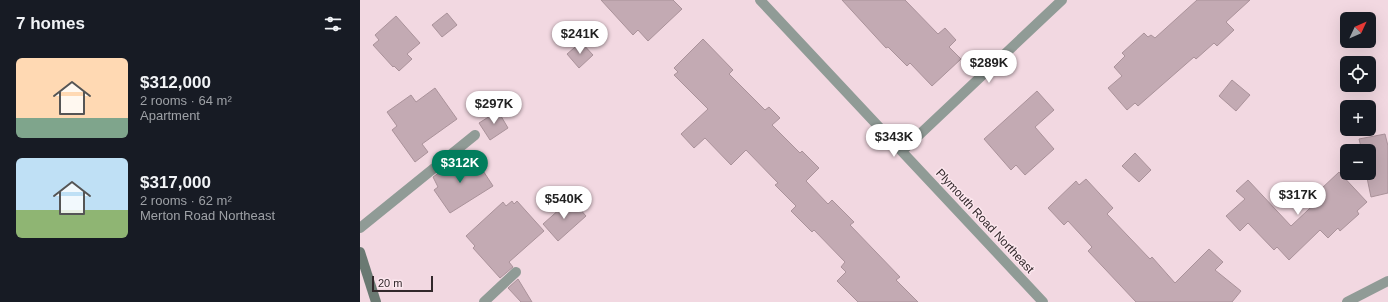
<!DOCTYPE html>
<html lang="en">
<head>
<meta charset="utf-8">
<style>
  :root { --surface:#171b24; --page:#242831; --text:#f1f3f6; --muted:#9ea1a6; --accent:#017e5d }
  body { margin:0; font-family:Arial,sans-serif; background:var(--page); color:var(--text); height:100vh; display:flex; flex-direction:column; font-size:15px; white-space:nowrap }
  * { box-sizing:border-box; margin:0 }
  p { font-size:13px; color:var(--muted) }
  .icon { flex:none; width:22px; height:22px; fill:none; stroke:currentColor; stroke-width:2; stroke-linecap:round; stroke-linejoin:round }
  .map { position:relative; flex:1; overflow:hidden }
  .details { display:flex; flex-direction:column; background:var(--surface); width:360px }
  .details>* { flex:none }
  .needle { width:26px; rotate:46deg }
  .fabs { position:absolute; left:980px; top:12px; display:grid; gap:8px }
  .fabs a { display:grid; place-items:center; width:36px; height:36px; border-radius:6px; background:var(--surface); box-shadow:0 4px 16px #0002; font-size:20px }
  .scale { position:absolute; left:12px; bottom:10px; width:61px; box-sizing:border-box; padding-left:4px; border:2px solid #32282b; border-top:0; font-size:11px; line-height:14px; white-space:nowrap; color:#32282b; -webkit-text-stroke:3px #fce7ee; paint-order:stroke }
  .price { position:absolute; translate:-50% -34px; padding:0 9px; border-radius:14px; background:#fff; color:#222; font-size:13px; line-height:26px; filter:drop-shadow(0 1px 2px #0008) }
  .price::after { content:''; position:absolute; left:50%; top:24px; width:12px; height:9px; margin-left:-6px; background:inherit; clip-path:polygon(0 0,100% 0,50% 100%) }
  .price.on { background:var(--accent); color:#fff }
  ul { padding:0; list-style:none }
  li { display:flex; align-items:center; gap:12px; height:100px; padding:0 16px }
  li span { display:grid; place-items:center; flex:none; width:112px; height:80px; border-radius:6px; color:#555 }
  li>.icon { margin-inline-start:auto }
  span .icon { width:48px; height:48px; fill:#fffc; stroke-width:1 }
  li b { font-size:17px }
  h2 { display:flex; justify-content:space-between; align-items:center; height:48px; padding:0 16px; font-size:17px }
  main { display:flex; flex:1; min-height:0 }
  .map>svg:first-child { display:block }
  .building { fill:#c3aab3; stroke:#aa929a }
  .lines { fill:none; stroke-linecap:round; stroke-linejoin:round }
  .lane { stroke:#909b96; stroke-width:10 }
  .street { stroke:#909b96; stroke-width:10 }
  .secondary { stroke:#6a7972; stroke-width:10 }
  .labels { text-anchor:middle; dominant-baseline:central; stroke-width:3; stroke-linejoin:round; paint-order:stroke }
  .street-label { font-size:12px; fill:#32282b; stroke:#fce7ee }
</style>
</head>
<body>
<main>
<section class="details">
<h2>7 homes<svg class="icon" aria-label="filters" viewBox="0 0 24 24"><path d="M4 7h16M4 17h16"/><circle cx="9" cy="7" r="2"/><circle cx="15" cy="17" r="2"/></svg></h2>
<ul>
<li><span style="background:linear-gradient(#ffd9b3 75%,#7fa58c 0)"><svg class="icon" aria-label="home" viewBox="0 0 24 24"><path d="M3 11l9-7 9 7M6 9v11h12V9"/></svg></span><div><b>$312,000</b><p>2 rooms · 64 m²</p><p>Apartment</p></div></li>
<li><span style="background:linear-gradient(#bfe0f5 65%,#8fb573 0)"><svg class="icon" aria-label="home" viewBox="0 0 24 24"><path d="M3 11l9-7 9 7M6 9v11h12V9"/></svg></span><div><b>$317,000</b><p>2 rooms · 62 m²</p><p>Merton Road Northeast</p></div></li>
</ul>
</section>
<div class="map">
<svg width="1028" height="302" viewBox="0 0 1028 302">
  <rect width="100%" height="100%" fill="#f2d8e1"/>
  <path class="building" d="M241 0H313L322 9 288 41 278 30 273 35Z
    M482 0H545L578 34 585 28 596 40 589 47 601 59 572 86 550 63 547 66 528 47 526 48Z
    M837 0H890L866 22 874 30 857 46 854 43 836 59 834 57 778 106 775 103 767 110 748 88 762 76 754 67 765 56 762 53 784 33 788 37 791 35 795 38Z
    M87 13 97 25 82 37 72 25Z
    M36 16 60 43 47 54 52 59 39 71 34 66 33 67 13 45 19 40 15 35Z
    M343 39 373 70 369 74 405 110 409 107 420 118 412 125 440 153 442 151 459 168 446 181 468 204 472 200 494 222 490 225 540 277 536 280 558 302H498L477 281 486 272 481 267 485 262 454 230 452 232 431 211 436 206 415 185 418 183 386 150 371 165 345 138 334 148 321 134 348 109 314 75 318 72 314 68Z
    M221 42 233 55 219 68 207 54Z
    M872 80 890 95 876 111 859 96Z
    M75 88 97 119 62 144 68 152 55 162 32 130 37 126 27 112 51 95 56 102Z
    M677 91 694 110 675 127 694 149 665 175 656 165 651 170 624 139Z
    M138 111 148 128 130 140 119 123Z
    M1025 134 1028 146V193L1011 197 1006 173H1009V151H1002L999 139Z
    M775 153 791 170 779 182 762 166Z
    M103 156 113 171 120 166 133 186 90 213 74 190 78 187 73 177Z
    M979 172 1007 202 997 211 999 214 980 231 978 228 968 238 960 230 929 260 917 247 914 250 888 223 880 231 866 216 885 199 876 191 888 180 931 226 965 194 961 189Z
    M726 179 753 208 747 214 790 259 792 257 815 283 849 249 863 262 855 270 881 291 872 302H776L728 251 732 247 708 221 704 225 688 208 716 181 719 185Z
    M211 199 226 216 198 241 183 224Z
    M152 201 154 204 157 201 184 231 149 262 153 267 140 278 113 248 115 246 106 236 143 202 146 206Z
    M158 279 172 302H161L148 288Z"/>
  <g class="lines">
    <path class="lane" d="M0 228 115 135
      M124 302 156 272"/>
    <path class="street" d="M400 0 683 302
      M542 151 702 0
      M987 302 1028 281"/>
    <path class="secondary" d="M0 252 16 302"/>
  </g>
  <g class="labels">
    <g class="street-label">
      <text transform="translate(625 221) rotate(47)">Plymouth Road Northeast</text>
    </g>
  </g>
</svg>
<div class="fabs">
<a><svg class="needle" viewBox="-14 -14 28 28"><path d="M0-13l5 13h-10z" fill="#e53935"/><path d="M0 13l5-13h-10z" fill="#9ea1a6"/></svg></a>
<a><svg class="icon" aria-label="locate" viewBox="0 0 24 24"><circle cx="12" cy="12" r="6"/><path d="M12 2v4M12 18v4M2 12h4M18 12h4"/></svg></a>
<a>+</a>
<a>−</a>
</div>
<div class="scale">20 m</div>
<b class="price" style="left:220px;top:55px">$241K</b>
<b class="price" style="left:629px;top:84px">$289K</b>
<b class="price" style="left:134px;top:125px">$297K</b>
<b class="price" style="left:534px;top:158px">$343K</b>
<b class="price on" style="left:100px;top:184px">$312K</b>
<b class="price" style="left:938px;top:216px">$317K</b>
<b class="price" style="left:204px;top:220px">$540K</b>
</div>
</main>
</body>
</html>
